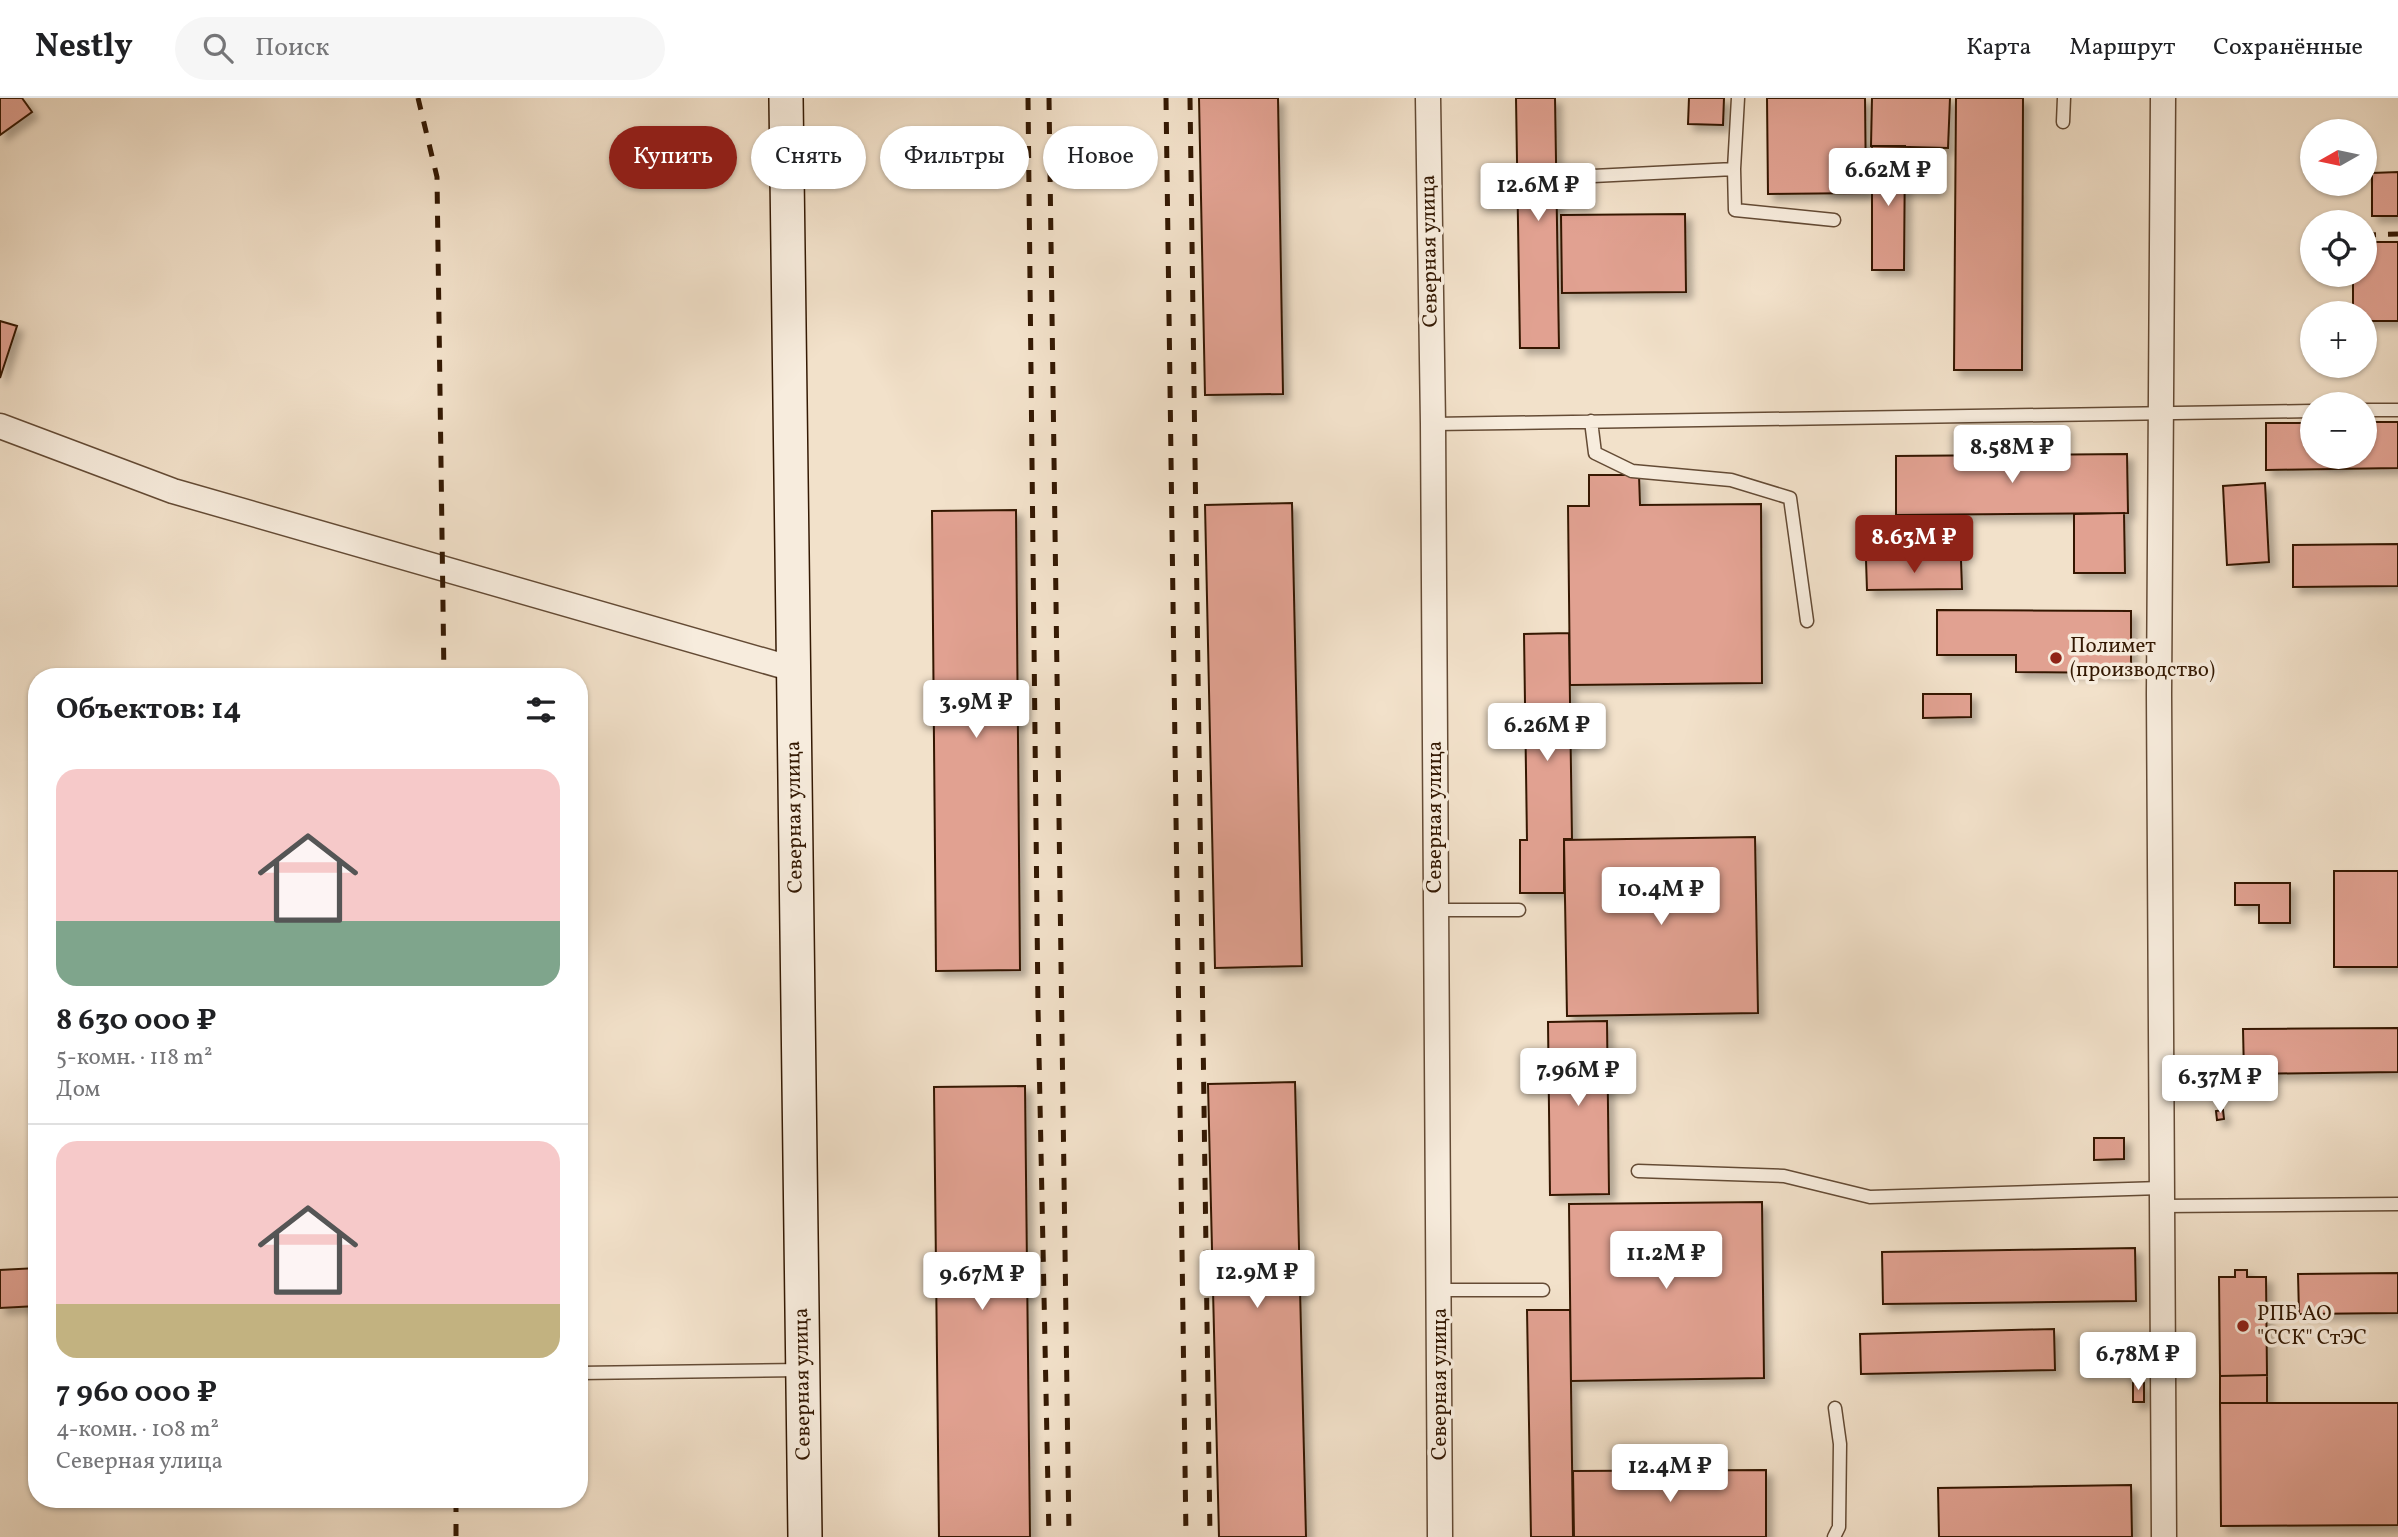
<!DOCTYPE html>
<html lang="ru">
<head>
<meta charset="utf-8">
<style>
  :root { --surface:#fff; --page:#f6f6f6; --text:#202124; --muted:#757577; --line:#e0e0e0; --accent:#8f2418 }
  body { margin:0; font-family:Vollkorn,serif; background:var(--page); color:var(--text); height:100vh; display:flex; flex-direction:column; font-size:26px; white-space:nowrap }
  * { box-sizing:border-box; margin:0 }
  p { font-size:23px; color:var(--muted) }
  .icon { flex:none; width:38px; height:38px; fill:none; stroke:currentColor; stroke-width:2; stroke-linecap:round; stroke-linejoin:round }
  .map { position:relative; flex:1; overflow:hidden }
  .drawer { position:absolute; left:28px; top:570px; width:560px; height:840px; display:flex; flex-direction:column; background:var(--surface); border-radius:28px; box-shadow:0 2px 5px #0004 }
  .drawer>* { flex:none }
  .top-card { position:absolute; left:609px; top:28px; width:665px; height:63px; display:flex; gap:14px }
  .needle { width:46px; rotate:261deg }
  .buttons { position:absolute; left:2300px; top:21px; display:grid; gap:14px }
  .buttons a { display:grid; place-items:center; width:77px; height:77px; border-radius:50%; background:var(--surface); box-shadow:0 2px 5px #0004; font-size:35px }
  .price { position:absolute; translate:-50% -60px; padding:0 16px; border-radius:7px; background:#fff; color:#222; font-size:23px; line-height:46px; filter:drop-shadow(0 2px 4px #0008) }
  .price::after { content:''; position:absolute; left:50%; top:42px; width:21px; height:16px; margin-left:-10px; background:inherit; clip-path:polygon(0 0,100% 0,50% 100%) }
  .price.current { background:var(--accent); color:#fff }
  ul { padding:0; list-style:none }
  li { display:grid; align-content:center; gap:14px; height:371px; padding:0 28px }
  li+li { border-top:2px solid var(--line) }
  li span { display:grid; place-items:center; height:217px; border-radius:21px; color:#555 }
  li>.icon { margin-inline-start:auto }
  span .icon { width:126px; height:126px; fill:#fffc; stroke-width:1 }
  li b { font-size:30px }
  h2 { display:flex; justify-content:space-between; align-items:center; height:84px; padding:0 28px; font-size:30px }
  .chip { padding:0 24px; border-radius:32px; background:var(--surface); box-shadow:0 2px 5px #0004; font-size:24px; line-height:63px }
  .chip.current { background:var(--accent); color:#fff }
  header { display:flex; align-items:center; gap:42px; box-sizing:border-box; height:98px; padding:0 35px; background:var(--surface); border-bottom:2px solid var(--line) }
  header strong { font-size:33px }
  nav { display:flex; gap:38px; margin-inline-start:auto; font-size:24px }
  .search { width:490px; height:63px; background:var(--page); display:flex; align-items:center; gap:18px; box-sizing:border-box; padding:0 24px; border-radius:38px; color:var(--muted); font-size:26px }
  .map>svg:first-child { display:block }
  .building { fill:#e1a191; stroke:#341903; stroke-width:2; filter:url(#shadow) }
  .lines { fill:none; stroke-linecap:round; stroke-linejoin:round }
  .service-casing { stroke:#644b35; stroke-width:15 }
  .minor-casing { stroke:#644b35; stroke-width:27 }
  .secondary-casing { stroke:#341903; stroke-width:36 }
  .service { stroke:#f7ecdd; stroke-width:12 }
  .minor { stroke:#f7ecdd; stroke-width:24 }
  .secondary { stroke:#f7ecdd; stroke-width:33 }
  .rail { stroke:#341903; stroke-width:5; stroke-dasharray:12 12; stroke-linecap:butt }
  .poi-dot { fill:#8f2418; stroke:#f7ecdd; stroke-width:2.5 }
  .labels { text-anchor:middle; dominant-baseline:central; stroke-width:7; stroke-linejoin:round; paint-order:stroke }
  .street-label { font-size:21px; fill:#341903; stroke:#f7ecdd }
  .poi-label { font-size:21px; fill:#341903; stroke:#f7ecdd; text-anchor:start }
</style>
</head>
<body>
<header>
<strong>Nestly</strong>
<div class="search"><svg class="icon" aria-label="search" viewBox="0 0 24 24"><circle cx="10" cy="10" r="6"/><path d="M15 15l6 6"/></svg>Поиск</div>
<nav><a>Карта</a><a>Маршрут</a><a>Сохранённые</a></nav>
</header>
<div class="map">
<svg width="2398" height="1439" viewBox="0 0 2398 1439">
  <defs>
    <filter id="shadow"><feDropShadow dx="6" dy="6" stdDeviation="3.5" flood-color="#0004"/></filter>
  </defs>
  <rect width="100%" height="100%" fill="#f2e1ca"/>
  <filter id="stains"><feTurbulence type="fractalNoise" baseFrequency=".00286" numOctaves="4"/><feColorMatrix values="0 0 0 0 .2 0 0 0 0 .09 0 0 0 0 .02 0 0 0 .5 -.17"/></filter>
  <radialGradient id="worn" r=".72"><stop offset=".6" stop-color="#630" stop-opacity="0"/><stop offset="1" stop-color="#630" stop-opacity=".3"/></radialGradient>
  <path class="building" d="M0 0H22L32 14 0 37Z
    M1199 0H1278L1283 296 1205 297Z
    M1516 0H1555L1559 250H1520Z
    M1689 0H1724L1723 27 1688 26Z
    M1767 0H1865L1866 95 1768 96Z
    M1872 0H1950L1948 50 1871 48Z
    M1956 0H2023L2022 272H1954Z
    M1872 48H1905L1904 172H1872Z
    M2398 74V118H2372V75Z
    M1685 116 1686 194 1562 195 1561 117Z
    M2364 144H2398V223H2364V215H2353V177H2364Z
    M0 223 17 228 0 280Z
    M2364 324H2398V370L2266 372V325H2312V359H2364Z
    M2127 356 2128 415 1896 417V358Z
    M1589 377H1639L1640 407 1761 406 1762 585 1570 587 1568 408H1589Z
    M2265 385 2269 464 2227 467 2223 388Z
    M1292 405 1302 868 1215 870 1205 407Z
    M1016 412 1020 872 936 873 932 413Z
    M2124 415 2125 475H2074V416Z
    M2398 446V488L2293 489V447Z
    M1866 462H1961L1962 491 1867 492Z
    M1937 512 2131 513V575L2016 574V557H1937Z
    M1569 535 1572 741H1564V795H1520V742H1527L1524 536Z
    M1923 596H1971V619L1923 620Z
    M1755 739 1758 915 1567 918 1564 742Z
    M2334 773H2398V869H2334Z
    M2235 785H2290V825H2259V807H2235Z
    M1607 923 1609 1096 1550 1097 1548 924Z
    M2398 930V974L2244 976 2243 931Z
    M1295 984 1306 1439H1219L1208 986Z
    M1025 988 1030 1439H939L934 989Z
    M2223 1012 2224 1021 2217 1022 2216 1013Z
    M2094 1040H2124V1061L2094 1062Z
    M1762 1104 1764 1280 1571 1283 1569 1106Z
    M2135 1150 2136 1203 1883 1206 1882 1154Z
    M37 1170V1208L0 1210V1172Z
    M2235 1172H2247V1179H2266L2267 1277 2220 1278 2219 1179H2235Z
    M2398 1175V1215L2299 1216 2298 1176Z
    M1527 1212H1570L1573 1439H1531Z
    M2054 1231 2055 1272 1861 1276 1860 1236Z
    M2267 1277V1305H2220V1278Z
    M2133 1285H2144V1304H2133Z
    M2220 1305H2398V1427L2221 1428Z
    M1766 1372V1439H1574L1573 1373Z
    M2131 1387 2132 1439H1939L1938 1390Z"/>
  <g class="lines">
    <g class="service-casing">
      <path id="service" d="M2063 24 2064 0
        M1734 71 1735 112 1834 122
        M1593 78 1734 71 1738 0
        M2364 312H2398
        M1591 323 1595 355 1632 373 1731 382 1790 400 1807 523
        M1433 326 2312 313
        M1436 812H1519
        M1638 1073 1784 1078 1870 1099 2161 1090
        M2161 1108 2398 1106
        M1440 1192H1543
        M579 1275 802 1272
        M1834 1439 1839 1429 1840 1346 1835 1310"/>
    </g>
    <g class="minor-casing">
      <path id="minor" d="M1428 0 1433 326 1440 1439
        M2163 0 2159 596 2164 1439
        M0 328 173 393 793 571"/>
    </g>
    <g class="secondary-casing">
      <path id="secondary" d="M786 0 805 1439"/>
    </g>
    <use href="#service" class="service"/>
    <use href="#minor" class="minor"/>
    <use href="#secondary" class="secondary"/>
    <path class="rail" d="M418 0 437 79 444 579
      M1028 0 1038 909 1049 1439
      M1049 0 1069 1439
      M1166 0 1186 1439
      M1190 0 1210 1439
      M2364 137 2398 136
      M456 1402V1439"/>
  </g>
  <g class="poi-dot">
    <circle cx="2056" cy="560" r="7"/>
    <circle cx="2243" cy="1228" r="7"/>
  </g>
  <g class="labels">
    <g class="street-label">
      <text transform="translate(1430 153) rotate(-91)">Северная улица</text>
      <text transform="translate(795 719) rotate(-91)">Северная улица</text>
      <text transform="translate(1435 719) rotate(-90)">Северная улица</text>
      <text transform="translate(803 1286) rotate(-91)">Северная улица</text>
      <text transform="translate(1440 1286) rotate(-90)">Северная улица</text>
    </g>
    <g class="poi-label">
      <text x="2070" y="548">Полимет<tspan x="2070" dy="24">(производство)</tspan></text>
      <text x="2257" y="1216">РПБ АО<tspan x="2257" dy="24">"ССК" СтЭС</tspan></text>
    </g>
  </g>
  <rect width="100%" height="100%" filter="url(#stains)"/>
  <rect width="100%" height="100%" fill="url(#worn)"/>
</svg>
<div class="buttons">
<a><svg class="needle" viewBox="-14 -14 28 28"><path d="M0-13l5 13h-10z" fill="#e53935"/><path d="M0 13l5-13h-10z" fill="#757577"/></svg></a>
<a><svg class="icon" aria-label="locate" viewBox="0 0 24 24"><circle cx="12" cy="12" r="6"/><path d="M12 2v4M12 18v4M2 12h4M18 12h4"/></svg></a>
<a>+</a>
<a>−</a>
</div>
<b class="price" style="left:1888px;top:110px">6.62M ₽</b>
<b class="price" style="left:1538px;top:125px">12.6M ₽</b>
<b class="price" style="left:2012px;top:387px">8.58M ₽</b>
<b class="price current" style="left:1914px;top:477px">8.63M ₽</b>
<b class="price" style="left:976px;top:642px">3.9M ₽</b>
<b class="price" style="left:1547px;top:665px">6.26M ₽</b>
<b class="price" style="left:1661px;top:829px">10.4M ₽</b>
<b class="price" style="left:1578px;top:1010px">7.96M ₽</b>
<b class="price" style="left:2220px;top:1017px">6.37M ₽</b>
<b class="price" style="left:1666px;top:1193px">11.2M ₽</b>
<b class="price" style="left:1257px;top:1212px">12.9M ₽</b>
<b class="price" style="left:982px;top:1214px">9.67M ₽</b>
<b class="price" style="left:2138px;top:1294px">6.78M ₽</b>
<b class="price" style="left:1670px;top:1406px">12.4M ₽</b>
<div class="top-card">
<a class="chip current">Купить</a>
<a class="chip">Снять</a>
<a class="chip">Фильтры</a>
<a class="chip">Новое</a>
</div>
<section class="drawer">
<h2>Объектов: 14<svg class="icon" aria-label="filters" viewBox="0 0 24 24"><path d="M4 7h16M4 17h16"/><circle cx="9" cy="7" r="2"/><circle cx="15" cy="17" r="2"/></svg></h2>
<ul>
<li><span style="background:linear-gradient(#f6c9c9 70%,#7fa58c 0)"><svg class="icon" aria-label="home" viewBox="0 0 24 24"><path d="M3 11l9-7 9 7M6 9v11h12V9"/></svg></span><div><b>8 630 000 ₽</b><p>5-комн. · 118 m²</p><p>Дом</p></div></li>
<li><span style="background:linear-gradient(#f6c9c9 75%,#c2b280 0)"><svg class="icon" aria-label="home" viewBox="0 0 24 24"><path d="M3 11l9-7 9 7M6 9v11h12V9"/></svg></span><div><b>7 960 000 ₽</b><p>4-комн. · 108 m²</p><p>Северная улица</p></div></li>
</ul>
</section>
</div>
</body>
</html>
